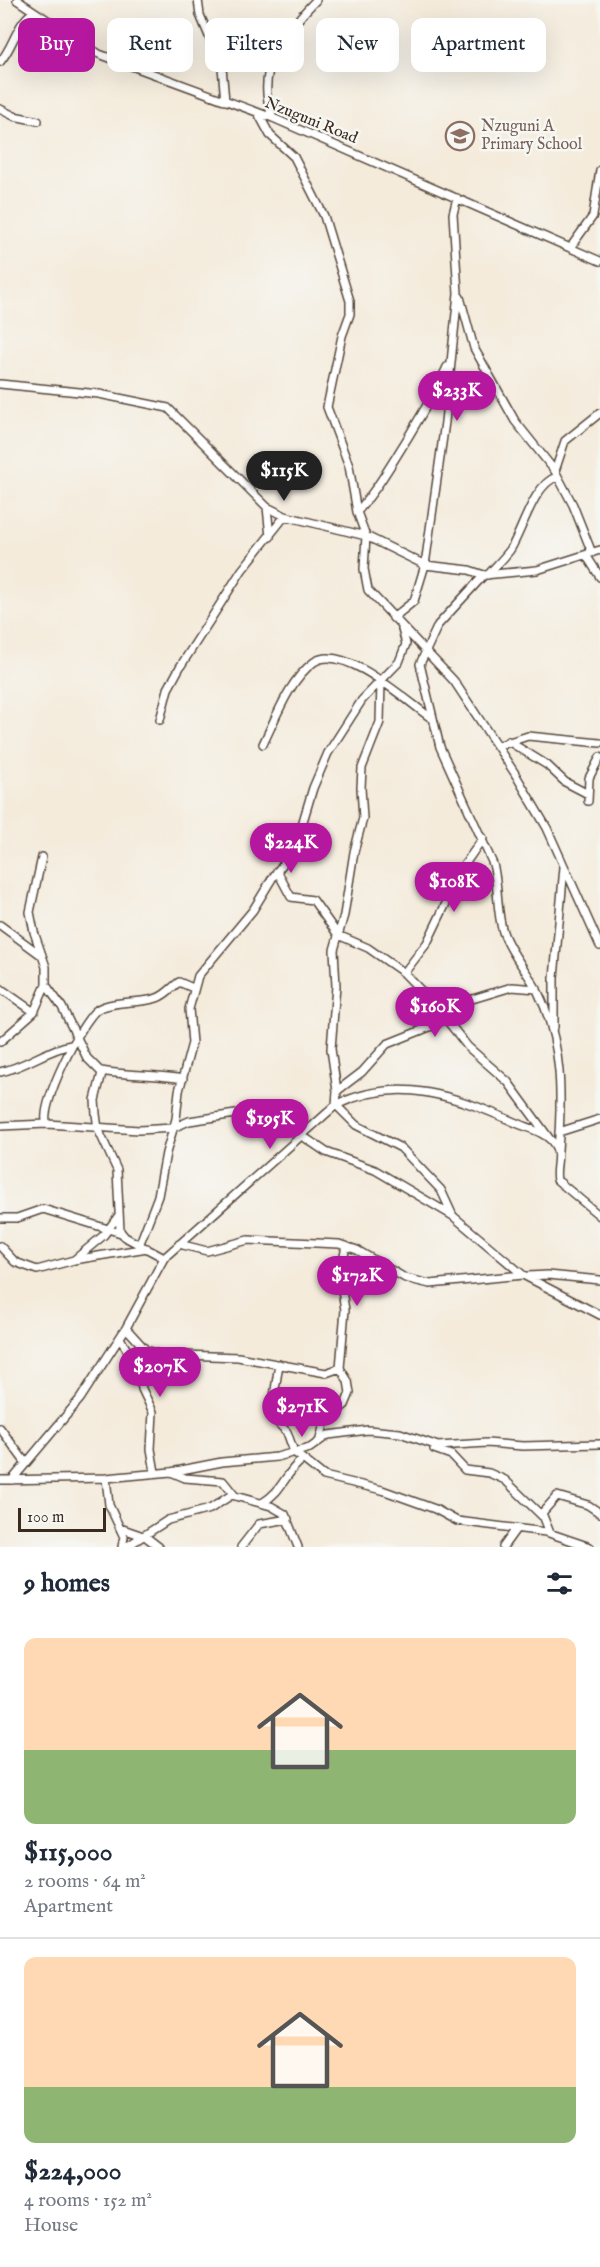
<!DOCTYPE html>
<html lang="en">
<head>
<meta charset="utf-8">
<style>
  :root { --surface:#fff; --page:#f6f6f7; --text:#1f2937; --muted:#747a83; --line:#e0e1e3; --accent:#b5179e }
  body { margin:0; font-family:"IM FELL English",serif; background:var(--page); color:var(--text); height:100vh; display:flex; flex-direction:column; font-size:22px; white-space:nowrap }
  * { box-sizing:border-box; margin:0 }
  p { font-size:20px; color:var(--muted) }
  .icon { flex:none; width:33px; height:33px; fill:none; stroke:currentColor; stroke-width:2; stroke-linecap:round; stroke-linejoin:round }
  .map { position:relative; height:1547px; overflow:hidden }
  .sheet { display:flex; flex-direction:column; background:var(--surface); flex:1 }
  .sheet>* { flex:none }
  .hud { position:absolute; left:18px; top:18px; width:564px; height:54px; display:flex; gap:12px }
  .scale { position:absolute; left:18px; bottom:15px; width:88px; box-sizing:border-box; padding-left:6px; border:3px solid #3b2a1e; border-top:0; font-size:16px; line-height:21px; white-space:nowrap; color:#3b2a1e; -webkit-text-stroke:4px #f6f6f2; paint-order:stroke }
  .price { position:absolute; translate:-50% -51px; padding:0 14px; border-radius:21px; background:var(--accent); color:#fff; font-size:20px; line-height:39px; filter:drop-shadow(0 2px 3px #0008) }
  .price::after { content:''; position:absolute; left:50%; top:36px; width:18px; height:14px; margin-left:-9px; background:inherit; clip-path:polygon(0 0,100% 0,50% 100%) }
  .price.on { background:#222; color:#fff }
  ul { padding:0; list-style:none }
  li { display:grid; align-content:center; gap:12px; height:318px; padding:0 24px }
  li+li { border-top:2px solid var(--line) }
  li span { display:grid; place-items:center; height:186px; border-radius:12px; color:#555 }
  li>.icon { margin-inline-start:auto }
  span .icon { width:108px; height:108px; fill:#fffc; stroke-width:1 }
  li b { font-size:26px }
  h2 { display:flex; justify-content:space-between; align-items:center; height:72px; padding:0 24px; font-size:26px }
  .pill { padding:0 21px; border-radius:12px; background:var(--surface); box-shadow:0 6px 24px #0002; font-size:21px; line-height:54px }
  .pill.on { background:var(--accent); color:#fff }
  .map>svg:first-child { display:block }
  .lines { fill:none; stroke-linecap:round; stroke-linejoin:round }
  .street-casing { stroke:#57473a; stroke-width:10 }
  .street { stroke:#fff; stroke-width:7 }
  .labels { text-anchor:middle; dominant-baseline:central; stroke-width:5; stroke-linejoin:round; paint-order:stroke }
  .street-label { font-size:16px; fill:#3b2a1e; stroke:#f6f6f2 }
  .education-label { font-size:16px; fill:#785e54; stroke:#f6f6f2; text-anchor:start }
</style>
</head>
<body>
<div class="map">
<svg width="600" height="1547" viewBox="0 0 600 1547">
  <rect width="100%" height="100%" fill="#f6f6f2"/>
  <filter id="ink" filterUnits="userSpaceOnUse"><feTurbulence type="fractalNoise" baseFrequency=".0167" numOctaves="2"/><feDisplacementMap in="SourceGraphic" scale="12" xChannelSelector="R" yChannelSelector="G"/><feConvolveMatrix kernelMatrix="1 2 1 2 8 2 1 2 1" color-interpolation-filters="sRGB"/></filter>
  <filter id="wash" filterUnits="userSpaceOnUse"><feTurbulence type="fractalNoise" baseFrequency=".008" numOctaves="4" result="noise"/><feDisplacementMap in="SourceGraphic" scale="24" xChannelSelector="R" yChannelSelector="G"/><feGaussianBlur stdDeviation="1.35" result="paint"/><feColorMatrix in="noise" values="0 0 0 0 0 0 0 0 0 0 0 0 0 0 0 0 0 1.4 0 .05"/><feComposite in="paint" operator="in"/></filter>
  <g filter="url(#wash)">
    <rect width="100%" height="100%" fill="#f4ebdb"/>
  </g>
  <g filter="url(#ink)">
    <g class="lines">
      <g class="street-casing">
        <path id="street" d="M17 0 99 54 273 118 600 261
          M198 0 200 15 222 67 225 101
          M0 62C14 46 16 24 33 12
          M0 109 14 116 38 121
          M258 113 270 135 294 157 324 216 350 301V314L342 336 327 407 349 466 357 512 366 536 364 569 368 590 454 681 514 772 547 828 600 946
          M273 118C253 70 284 33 316 0
          M570 248 593 216 600 170
          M460 297 474 348 515 421 555 471 573 505 592 553
          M0 384 99 394 168 408 267 507 285 516 366 536 425 565 469 570 484 575 537 570 600 550
          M555 471 565 441 600 413
          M267 507 270 537
          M357 512C377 489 391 465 407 439 421 415 435 393 447 367
          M586 555 600 577
          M484 575 438 625 420 664 440 747 493 864C499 886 496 911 503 932 510 953 528 972 538 992 563 1043 562 1096 558 1151
          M488 575C495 567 503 559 510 550 522 532 534 483 557 477
          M393 618 414 601 425 565 445 422 458 293 453 214 457 198
          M381 681 380 722 362 768 361 788 363 818 354 852 344 915 334 950 336 986 331 1049 337 1091 336 1105 356 1125 401 1148 441 1190 453 1216
          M160 720 168 689 180 667 242 570 285 516
          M508 741 547 765 565 782 588 794
          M263 744C276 718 289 680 314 662 343 642 408 702 431 718
          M497 746 528 736 600 743
          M588 801 589 778 600 757
          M42 857 30 912 34 932 46 967V985L62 1007 87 1058 102 1073 95 1100 96 1114 98 1129 117 1170 120 1231 125 1237 164 1258
          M277 871 291 897 313 900 338 935 368 948 404 973 434 1004 468 1047 508 1082 549 1138
          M0 925 41 955
          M404 973 427 943 465 864 483 838
          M0 988 34 1012
          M554 1027V978L564 867
          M0 1042 34 1012 46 985
          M101 1071C129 1076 155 1074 183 1079
          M0 1072C26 1067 45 1050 71 1045
          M337 1091 362 1072 387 1044 437 1024 469 1000 512 987 537 989
          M47 1124C38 1108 82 1019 98 1009 115 1000 139 1004 157 998 166 995 172 987 179 982L193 988
          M0 1126 47 1124 139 1130 173 1128 189 1121 249 1112 279 1120 326 1152 375 1170 453 1216 523 1275 600 1315
          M559 1132 600 1119
          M0 1218H17L43 1209 121 1233
          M140 1243 158 1196 166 1153 176 1119 179 1091 192 1043 189 1009 198 976 253 910 273 877 295 848 313 788 328 753 362 700 399 662 406 644 402 629
          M179 1244 207 1251 248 1240 339 1244 357 1250 405 1278 430 1284 523 1275
          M0 1246 15 1262 37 1270 74 1260 147 1248
          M74 1260 104 1235 119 1215
          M528 1276 548 1275 600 1280
          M126 1328 146 1350 173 1358 184 1355 238 1357 326 1373 340 1368
          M120 1338 138 1369 142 1389 153 1412 151 1449 155 1472
          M279 1364 271 1416 287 1432 294 1452 324 1476 382 1490 435 1509 457 1521 546 1532 590 1547
          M0 1428 25 1462
          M320 1439 325 1420 345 1405 350 1393 348 1381 340 1368 345 1310 340 1277 346 1246
          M434 1449 451 1455 465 1470 489 1473 505 1480 542 1516
          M171 1472 185 1478 223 1481 235 1496 271 1506 285 1514 298 1547
          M106 1478 109 1505 124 1537 122 1547
          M0 1480 106 1478 171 1472 222 1462 277 1457 310 1448 328 1435 368 1430 400 1433 438 1446 487 1443 523 1446 600 1444
          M12 1480 80 1399 126 1328 164 1258 336 1105C399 1075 455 1096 514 1122 527 1128 546 1132 554 1144 562 1155 554 1168 557 1180L600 1216
          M262 1503C283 1491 284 1474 302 1460
          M120 1528 146 1537 159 1547
          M550 1533 542 1513 557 1496 588 1505 600 1513
          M126 1547 168 1520 210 1509 233 1494
          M241 1547 259 1524 288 1519
          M503 1547 516 1529"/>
      </g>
      <use href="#street" class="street"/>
    </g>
  </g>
  <defs>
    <g id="school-ring" transform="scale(1.5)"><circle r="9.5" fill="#f6f6f2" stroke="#8d6e63" stroke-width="1.5"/><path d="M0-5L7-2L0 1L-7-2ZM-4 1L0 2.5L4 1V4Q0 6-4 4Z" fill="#8d6e63"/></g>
  </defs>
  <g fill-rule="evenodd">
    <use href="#school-ring" x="460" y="136"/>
  </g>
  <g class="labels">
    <g class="street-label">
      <text transform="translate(311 121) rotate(22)">Nzuguni Road</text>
    </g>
    <g class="education-label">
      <text x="481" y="127">Nzuguni A<tspan x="481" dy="18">Primary School</tspan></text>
    </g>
  </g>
</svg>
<div class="scale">100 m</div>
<b class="price" style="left:457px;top:422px">$233K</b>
<b class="price on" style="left:284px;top:502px">$115K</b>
<b class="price" style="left:291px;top:874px">$224K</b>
<b class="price" style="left:454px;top:913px">$108K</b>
<b class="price" style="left:435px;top:1038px">$160K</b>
<b class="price" style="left:270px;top:1150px">$195K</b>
<b class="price" style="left:357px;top:1307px">$172K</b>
<b class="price" style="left:160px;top:1398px">$207K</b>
<b class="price" style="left:302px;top:1438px">$271K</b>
<div class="hud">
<a class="pill on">Buy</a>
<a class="pill">Rent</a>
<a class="pill">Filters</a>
<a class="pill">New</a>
<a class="pill">Apartment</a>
</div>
</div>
<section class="sheet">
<h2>9 homes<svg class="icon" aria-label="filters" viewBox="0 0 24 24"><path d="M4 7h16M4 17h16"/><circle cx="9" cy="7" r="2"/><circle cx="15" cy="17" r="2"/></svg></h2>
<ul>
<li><span style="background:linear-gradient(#ffd9b3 60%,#8fb573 0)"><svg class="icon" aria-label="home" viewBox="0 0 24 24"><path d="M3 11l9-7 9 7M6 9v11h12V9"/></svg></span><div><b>$115,000</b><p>2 rooms · 64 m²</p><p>Apartment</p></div></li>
<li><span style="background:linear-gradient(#ffd9b3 70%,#8fb573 0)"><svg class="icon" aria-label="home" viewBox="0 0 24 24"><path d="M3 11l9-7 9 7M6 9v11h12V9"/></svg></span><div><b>$224,000</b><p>4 rooms · 152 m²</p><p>House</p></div></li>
</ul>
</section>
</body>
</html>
